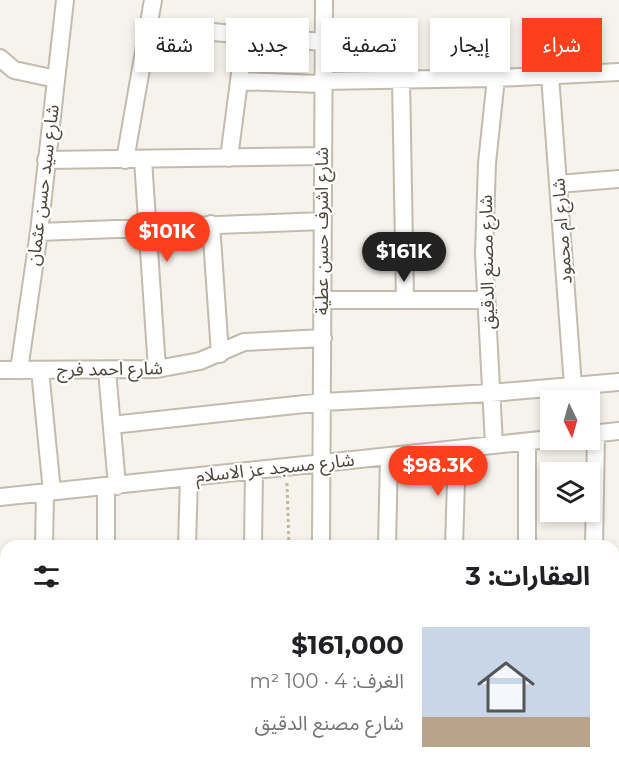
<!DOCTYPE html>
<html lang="ar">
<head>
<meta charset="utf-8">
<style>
  :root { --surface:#fff; --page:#f2f2f2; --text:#202124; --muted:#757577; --accent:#fc3f1d }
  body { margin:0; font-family:Montserrat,"Noto Sans Arabic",sans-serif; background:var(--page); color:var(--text); direction:rtl; height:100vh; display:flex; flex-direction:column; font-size:22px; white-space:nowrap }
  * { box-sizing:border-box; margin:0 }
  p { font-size:20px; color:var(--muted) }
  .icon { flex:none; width:33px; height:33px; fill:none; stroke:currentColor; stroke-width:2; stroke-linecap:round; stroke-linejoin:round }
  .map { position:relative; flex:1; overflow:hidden; direction:ltr }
  .side { position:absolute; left:0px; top:540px; width:620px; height:234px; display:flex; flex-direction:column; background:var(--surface); border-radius:18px 18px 0 0; box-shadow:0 3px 9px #0003; direction:rtl }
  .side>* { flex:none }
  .guide { position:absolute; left:18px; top:18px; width:584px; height:54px; direction:rtl; display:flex; gap:12px }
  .needle { width:39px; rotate:175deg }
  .buttons { position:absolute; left:540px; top:390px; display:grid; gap:12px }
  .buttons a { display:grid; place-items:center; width:60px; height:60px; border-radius:0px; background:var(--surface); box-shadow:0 3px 9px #0003; font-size:30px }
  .price { position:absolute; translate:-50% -51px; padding:0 14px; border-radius:21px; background:var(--accent); color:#fff; font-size:20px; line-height:39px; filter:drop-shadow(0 2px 3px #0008) }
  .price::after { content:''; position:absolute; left:50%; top:36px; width:18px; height:14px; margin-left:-9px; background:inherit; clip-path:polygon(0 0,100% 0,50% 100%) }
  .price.active { background:#222; color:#fff }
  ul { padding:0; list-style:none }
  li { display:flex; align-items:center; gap:18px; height:150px; padding:0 30px }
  li span { display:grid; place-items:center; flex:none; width:168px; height:120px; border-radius:0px; color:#555 }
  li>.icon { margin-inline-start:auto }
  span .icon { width:72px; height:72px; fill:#fffc; stroke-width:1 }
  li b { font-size:26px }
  h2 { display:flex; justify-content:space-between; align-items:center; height:72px; padding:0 30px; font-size:26px }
  .pill { padding:0 21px; border-radius:0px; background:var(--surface); box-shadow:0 3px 9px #0003; font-size:21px; line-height:54px }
  .pill.active { background:var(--accent); color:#fff }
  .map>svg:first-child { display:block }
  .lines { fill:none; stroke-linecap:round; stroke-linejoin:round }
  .street-casing { stroke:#c2bbae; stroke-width:20 }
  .path { stroke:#c4b79f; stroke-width:3; stroke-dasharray:3 3; stroke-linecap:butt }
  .street { stroke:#fff; stroke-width:16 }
  .labels { text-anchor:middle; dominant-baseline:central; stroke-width:4.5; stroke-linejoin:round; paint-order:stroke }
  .street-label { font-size:18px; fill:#4b4439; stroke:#fff }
</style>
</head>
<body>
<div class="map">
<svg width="619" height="774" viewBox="0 0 619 774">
  <rect width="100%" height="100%" fill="#f6f3ec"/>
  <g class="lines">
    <g class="street-casing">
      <path id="street" d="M148 26 322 42
        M0 58 14 70 56 79
        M550 76 573 386
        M401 80 405 300
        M239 81 321 84
        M321 81 496 78 619 72
        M229 158 245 35
        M46 160 322 156
        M125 160 153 0
        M143 160 157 369
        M558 184 619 179
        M211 224 220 354
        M39 232 322 221
        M323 300H485
        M0 370 157 369 200 361 244 342 323 338
        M19 370 39 232 65 0
        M40 370 52 492
        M107 370 117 486
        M112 425 323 402 491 393 619 382
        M590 434 619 431
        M494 445 484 254 487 163 496 78
        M106 486V546
        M0 497 550 439
        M44 546 45 493
        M187 546 189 477
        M253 546 254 470
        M321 546 324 0
        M387 546 389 456
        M454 546 457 449
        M527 546V442
        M594 546 596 434
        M614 640H619
        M0 681H6
        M0 735 5 734
        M44 774V768
        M106 774V768
        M181 774V768
        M249 774V768
        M315 774V768
        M382 774V768
        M449 774V768
        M523 774V768
        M589 774V768"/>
    </g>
    <path class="path" d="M287 483 289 546
      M2 695 4 718"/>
    <use href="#street" class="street"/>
  </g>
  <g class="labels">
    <g class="street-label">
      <text transform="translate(43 185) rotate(-83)">شارع سيد حسن عثمان</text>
      <text transform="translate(322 231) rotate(-90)">شارع اشرف حسن عطية</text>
      <text transform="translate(562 231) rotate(-94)">شارع ام محمود</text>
      <text transform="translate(487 262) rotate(-91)">شارع مصنع الدقيق</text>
      <text transform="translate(110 369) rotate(-1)">شارع احمد فرج</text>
      <text transform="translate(275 468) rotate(-6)">شارع مسجد عز الاسلام</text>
    </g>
  </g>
</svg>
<div class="buttons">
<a><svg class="needle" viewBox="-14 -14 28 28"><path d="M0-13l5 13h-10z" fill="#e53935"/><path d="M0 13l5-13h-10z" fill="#757577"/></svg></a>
<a><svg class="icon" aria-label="layers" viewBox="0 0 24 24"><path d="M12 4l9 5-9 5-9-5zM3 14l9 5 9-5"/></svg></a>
</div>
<b class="price" style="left:167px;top:263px">$101K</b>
<b class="price active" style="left:404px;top:283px">$161K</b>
<b class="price" style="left:438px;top:497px">$98.3K</b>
<div class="guide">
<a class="pill active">شراء</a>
<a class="pill">إيجار</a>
<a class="pill">تصفية</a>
<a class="pill">جديد</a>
<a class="pill">شقة</a>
</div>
<section class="side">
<h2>العقارات: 3<svg class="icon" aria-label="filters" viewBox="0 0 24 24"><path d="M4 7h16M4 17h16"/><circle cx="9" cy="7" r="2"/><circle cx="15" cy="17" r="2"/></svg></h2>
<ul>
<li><span style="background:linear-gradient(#c9d6e8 75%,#b9a48a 0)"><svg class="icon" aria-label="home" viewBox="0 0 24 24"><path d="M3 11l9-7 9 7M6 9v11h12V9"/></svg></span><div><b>$161,000</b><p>الغرف: 4 · 100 m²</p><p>شارع مصنع الدقيق</p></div></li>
</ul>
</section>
</div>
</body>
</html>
